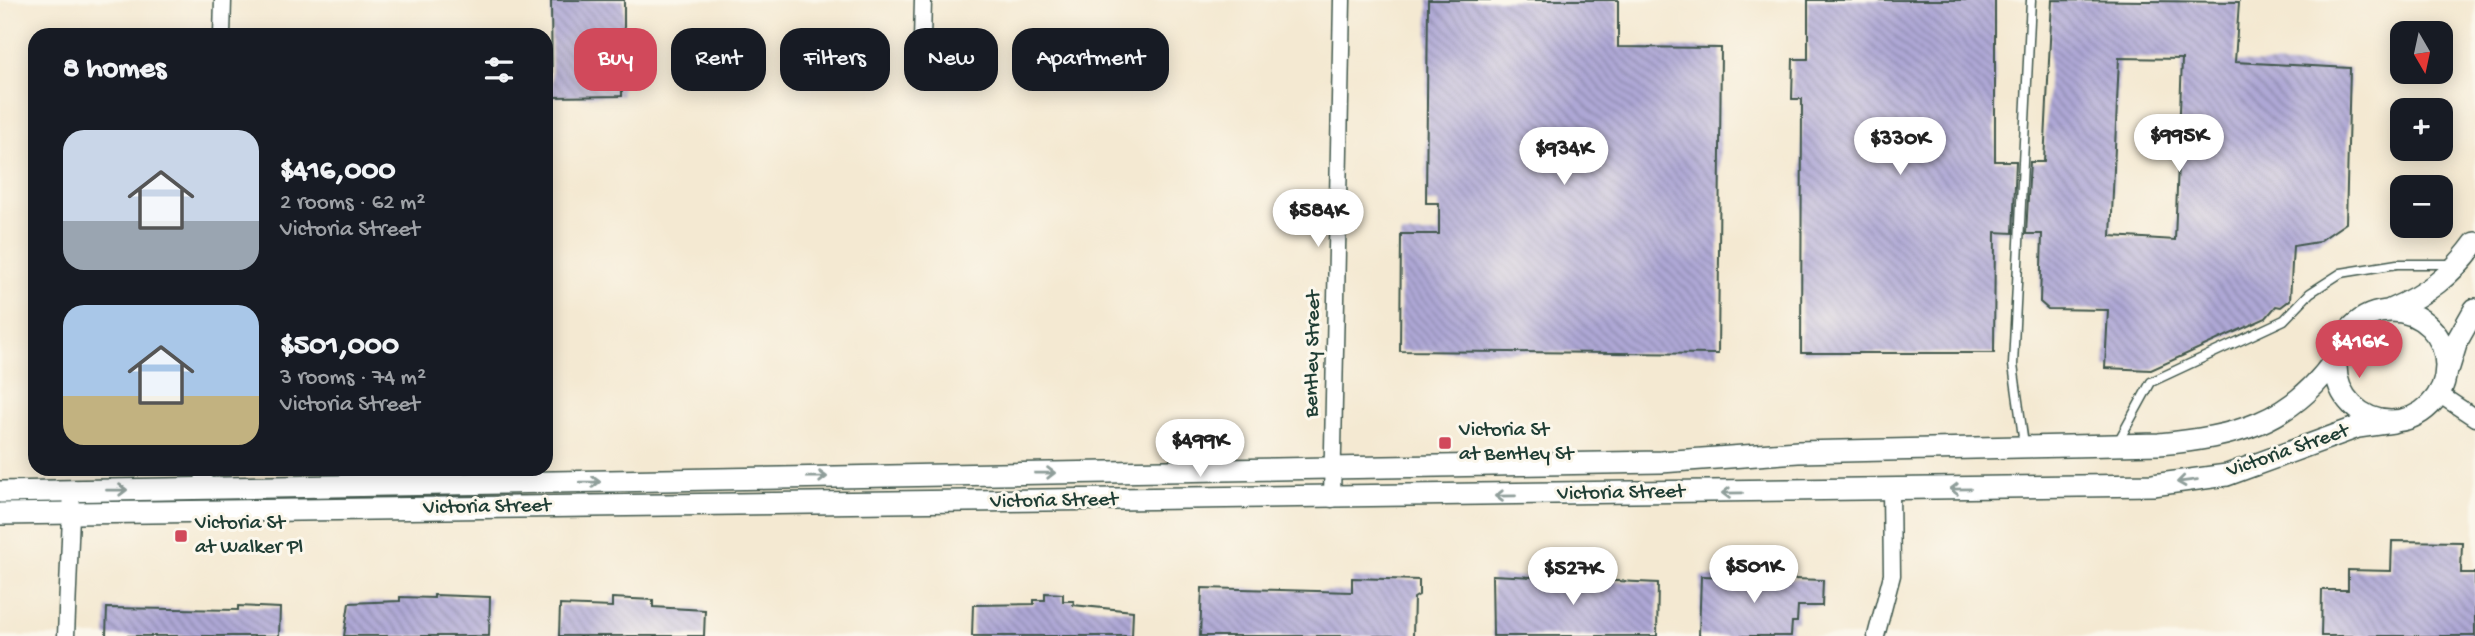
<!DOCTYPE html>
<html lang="en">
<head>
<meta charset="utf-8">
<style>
  :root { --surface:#171b24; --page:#242831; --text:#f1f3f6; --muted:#9ea1a6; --accent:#d1495b }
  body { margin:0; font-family:"Gochi Hand",sans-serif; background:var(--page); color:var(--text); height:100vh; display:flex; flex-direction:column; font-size:26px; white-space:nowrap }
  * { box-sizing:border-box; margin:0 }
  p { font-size:23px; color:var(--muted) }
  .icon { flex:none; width:38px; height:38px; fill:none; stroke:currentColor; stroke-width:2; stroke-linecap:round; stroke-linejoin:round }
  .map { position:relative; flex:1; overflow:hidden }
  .sheet { position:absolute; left:28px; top:28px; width:525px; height:448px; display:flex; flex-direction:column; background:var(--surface); border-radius:21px; box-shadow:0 4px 18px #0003 }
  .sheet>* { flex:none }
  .guide { position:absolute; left:574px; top:28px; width:665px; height:63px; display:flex; gap:14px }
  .needle { width:46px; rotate:171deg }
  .tools { position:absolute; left:2390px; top:21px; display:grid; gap:14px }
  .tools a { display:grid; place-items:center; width:63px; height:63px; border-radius:14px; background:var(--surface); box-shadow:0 4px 18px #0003; font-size:35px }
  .price { position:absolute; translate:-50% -60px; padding:0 16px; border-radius:24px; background:#fff; color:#222; font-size:23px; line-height:46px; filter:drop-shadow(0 2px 4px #0008) }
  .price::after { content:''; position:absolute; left:50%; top:42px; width:21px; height:16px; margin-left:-10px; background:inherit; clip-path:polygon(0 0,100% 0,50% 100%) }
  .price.on { background:var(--accent); color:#fff }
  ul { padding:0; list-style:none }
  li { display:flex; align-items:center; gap:21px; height:175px; padding:0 35px }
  li span { display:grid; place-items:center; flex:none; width:196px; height:140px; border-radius:21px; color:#555 }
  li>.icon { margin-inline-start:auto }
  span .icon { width:84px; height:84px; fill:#fffc; stroke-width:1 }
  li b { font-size:30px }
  h2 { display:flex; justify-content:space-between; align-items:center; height:84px; padding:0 35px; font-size:30px }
  .tag { padding:0 24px; border-radius:21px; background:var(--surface); box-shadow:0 4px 18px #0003; font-size:24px; line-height:63px }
  .tag.on { background:var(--accent); color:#fff }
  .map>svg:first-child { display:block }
  .building { fill:url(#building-back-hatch); fill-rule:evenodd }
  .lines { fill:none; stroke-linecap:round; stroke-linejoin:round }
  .service-casing { stroke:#3f574c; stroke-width:11 }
  .minor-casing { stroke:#3f574c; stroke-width:19 }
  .secondary-casing { stroke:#3f574c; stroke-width:24 }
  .service { stroke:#fff; stroke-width:8 }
  .minor { stroke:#fff; stroke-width:16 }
  .secondary { stroke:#fff; stroke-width:21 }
  .oneway { stroke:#8f9e9a }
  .poi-dot { fill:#d1495b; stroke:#fbf7ec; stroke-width:2.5 }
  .labels { text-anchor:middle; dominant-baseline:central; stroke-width:6; stroke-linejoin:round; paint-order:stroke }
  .street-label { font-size:21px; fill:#1f3d34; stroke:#fbf7ec }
  .poi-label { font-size:21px; fill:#1f3d34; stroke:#fbf7ec; text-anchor:start }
</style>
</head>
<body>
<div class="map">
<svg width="2475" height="636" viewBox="0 0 2475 636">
  <defs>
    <pattern id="building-back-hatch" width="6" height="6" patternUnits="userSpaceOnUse" patternTransform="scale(1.75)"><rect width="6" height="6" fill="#aea7d5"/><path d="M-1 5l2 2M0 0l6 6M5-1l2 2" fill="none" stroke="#8d89ae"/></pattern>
  </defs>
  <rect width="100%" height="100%" fill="#fbf7ec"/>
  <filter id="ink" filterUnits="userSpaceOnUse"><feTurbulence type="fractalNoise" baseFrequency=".0143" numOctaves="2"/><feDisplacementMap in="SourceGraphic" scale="14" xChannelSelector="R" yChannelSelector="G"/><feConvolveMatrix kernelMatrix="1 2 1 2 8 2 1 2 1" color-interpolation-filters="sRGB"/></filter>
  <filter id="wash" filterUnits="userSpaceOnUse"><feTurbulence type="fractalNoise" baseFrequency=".00686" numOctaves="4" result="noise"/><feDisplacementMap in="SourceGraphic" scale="28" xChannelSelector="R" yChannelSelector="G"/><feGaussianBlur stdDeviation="1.57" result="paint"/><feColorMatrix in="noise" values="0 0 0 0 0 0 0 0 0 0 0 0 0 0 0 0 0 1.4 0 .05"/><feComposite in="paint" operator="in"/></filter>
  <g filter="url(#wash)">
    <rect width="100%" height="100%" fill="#f4e9d2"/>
    <g id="blocks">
      <path class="building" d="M551 0H624V39H636V72H622V96L552 97Z
        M1428 0H1618V47L1721 48 1718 354 1400 351 1401 234H1439V203H1426Z
        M1808 0H1995V161H2016L2013 233 1995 232 1994 353H1801L1802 99H1792L1793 59H1808Z
        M2052 0 2239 2 2235 62 2350 68 2346 223 2318 242 2293 246 2290 300 2281 307 2276 306 2266 318 2151 370 2105 368 2108 310 2048 309 2040 302 2042 234H2026L2030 162H2044ZM2119 58 2182 59 2175 240 2111 236Z
        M2392 541 2462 542 2461 573H2475V636H2321L2322 590H2348V570L2391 571Z
        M1492 575 1658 583 1657 636H1493Z
        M1701 576 1823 580 1822 606H1798L1797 622H1792L1791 636H1699Z
        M1352 578 1419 580V595L1414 598 1413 636H1200L1202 588 1352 592Z
        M1045 593 1063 594V601H1074L1073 605 1133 611 1132 636H972L973 605 1034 604V600H1045Z
        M434 595 490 597 489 636H344L349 603 400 601V597L434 598Z
        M612 598 653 600V607L705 610 704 636H559L560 605 612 607Z
        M238 606 280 608 279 636H106L107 608 238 610Z"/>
    </g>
  </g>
  <g filter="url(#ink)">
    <use href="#blocks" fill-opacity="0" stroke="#3f574c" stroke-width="2"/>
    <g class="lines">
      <g class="service-casing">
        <path id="service" d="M2118 442 2151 382 2284 320 2310 293 2341 273 2397 264H2453
          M2024 444 2013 365 2031 0"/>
      </g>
      <g class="minor-casing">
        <path id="minor" d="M222 35 223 0
          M922 41 923 0
          M2439 394 2475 418
          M203 489 204 469
          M1332 499 1342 0
          M66 636 72 491
          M1876 636 1892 575 1891 490"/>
      </g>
      <g class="secondary-casing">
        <path id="secondary" d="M2390 310C2427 294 2451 276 2475 243
          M2336 366a55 55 0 1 1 110 0a55 55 0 1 1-110 0Z
          M2449 367 2457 341 2475 309
          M0 492 1661 462 1798 452 2159 444C2234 437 2291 424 2336 358
          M0 514 2153 485 2227 475 2358 427 2393 422"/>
      </g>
      <use href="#service" class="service"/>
      <use href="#minor" class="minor"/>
      <use href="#secondary" class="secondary"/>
    </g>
    <defs><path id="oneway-shaft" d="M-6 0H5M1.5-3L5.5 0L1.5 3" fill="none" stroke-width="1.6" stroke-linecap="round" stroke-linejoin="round" transform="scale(1.75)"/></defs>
    <g class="oneway">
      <use href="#oneway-shaft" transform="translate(1045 473) rotate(-1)"/>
      <use href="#oneway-shaft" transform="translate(817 477) rotate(-1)"/>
      <use href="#oneway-shaft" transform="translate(2187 481) rotate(173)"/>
      <use href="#oneway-shaft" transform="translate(590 482) rotate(-1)"/>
      <use href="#oneway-shaft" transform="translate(1960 489) rotate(179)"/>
      <use href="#oneway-shaft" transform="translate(117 490) rotate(-1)"/>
      <use href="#oneway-shaft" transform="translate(1732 493) rotate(179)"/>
      <use href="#oneway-shaft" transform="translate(1505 496) rotate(179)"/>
    </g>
  </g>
  <g class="poi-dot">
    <rect x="1438" y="436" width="14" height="14" rx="3.5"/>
    <rect x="174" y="529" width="14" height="14" rx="3.5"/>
  </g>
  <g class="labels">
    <g class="street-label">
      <text transform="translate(1314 354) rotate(-89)">Bentley Street</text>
      <text transform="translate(2288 452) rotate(-19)">Victoria Street</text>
      <text transform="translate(1621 494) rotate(-1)">Victoria Street</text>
      <text transform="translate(1054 502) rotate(-1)">Victoria Street</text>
      <text transform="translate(487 508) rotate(-1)">Victoria Street</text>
    </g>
    <g class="poi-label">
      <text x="1459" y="431">Victoria St<tspan x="1459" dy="24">at Bentley St</tspan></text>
      <text x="195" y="524">Victoria St<tspan x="195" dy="24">at Walker Pl</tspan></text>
    </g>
  </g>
</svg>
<div class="tools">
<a><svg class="needle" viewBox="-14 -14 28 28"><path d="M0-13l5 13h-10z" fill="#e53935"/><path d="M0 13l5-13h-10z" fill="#9ea1a6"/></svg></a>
<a>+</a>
<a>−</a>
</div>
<b class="price" style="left:2179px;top:174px">$995K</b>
<b class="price" style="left:1900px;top:177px">$330K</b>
<b class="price" style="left:1564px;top:187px">$934K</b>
<b class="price" style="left:1318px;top:249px">$584K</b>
<b class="price on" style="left:2359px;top:380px">$416K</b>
<b class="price" style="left:1200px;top:479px">$499K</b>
<b class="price" style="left:1754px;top:605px">$501K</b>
<b class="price" style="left:1573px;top:607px">$527K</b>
<div class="guide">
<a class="tag on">Buy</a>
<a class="tag">Rent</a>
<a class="tag">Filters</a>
<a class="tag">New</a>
<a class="tag">Apartment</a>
</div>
<section class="sheet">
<h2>8 homes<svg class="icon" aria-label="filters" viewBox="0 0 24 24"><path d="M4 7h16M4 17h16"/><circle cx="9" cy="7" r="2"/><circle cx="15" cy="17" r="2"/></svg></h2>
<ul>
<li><span style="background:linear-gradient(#c9d6e8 65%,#9aa5b1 0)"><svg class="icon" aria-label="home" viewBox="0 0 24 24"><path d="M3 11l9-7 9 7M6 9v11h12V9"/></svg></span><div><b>$416,000</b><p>2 rooms · 62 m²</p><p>Victoria Street</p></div></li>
<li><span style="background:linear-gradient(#a9c7e8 65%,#c2b280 0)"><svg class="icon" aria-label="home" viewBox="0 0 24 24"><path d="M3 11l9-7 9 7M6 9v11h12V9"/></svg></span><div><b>$501,000</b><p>3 rooms · 74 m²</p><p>Victoria Street</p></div></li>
</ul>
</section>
</div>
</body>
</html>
